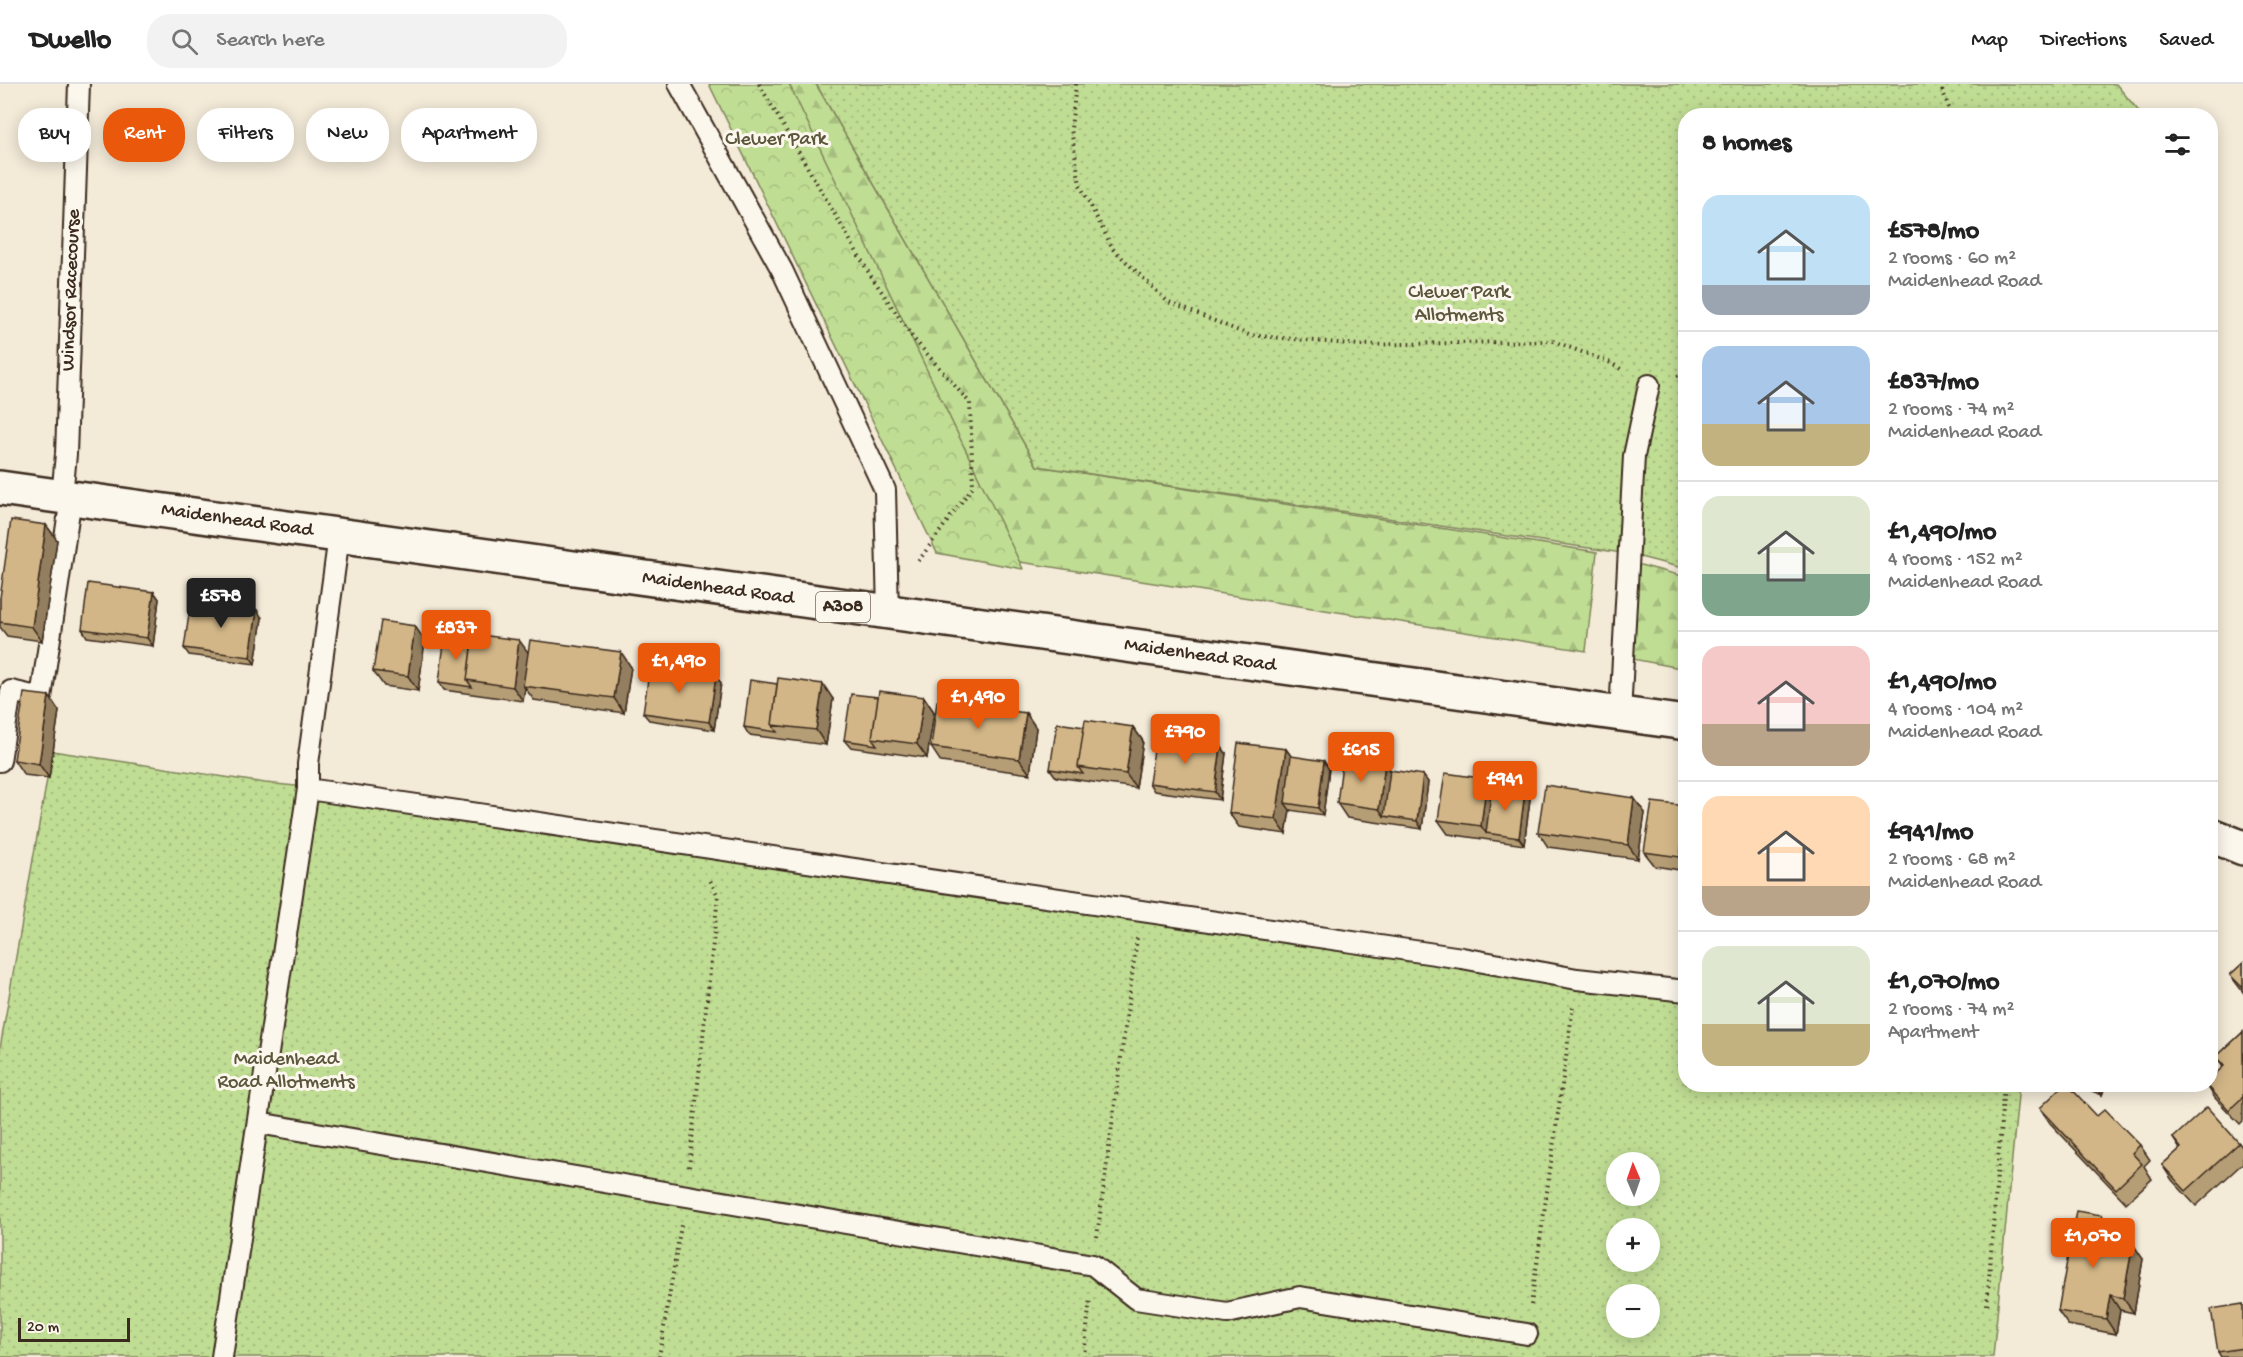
<!DOCTYPE html>
<html lang="en">
<head>
<meta charset="utf-8">
<style>
  :root { --surface:#fff; --page:#f2f2f2; --text:#222; --muted:#767676; --line:#e0e0e0; --accent:#ea580c }
  body { margin:0; font-family:"Gochi Hand",sans-serif; background:var(--page); color:var(--text); height:100vh; display:flex; flex-direction:column; font-size:22px; white-space:nowrap }
  * { box-sizing:border-box; margin:0 }
  p { font-size:20px; color:var(--muted) }
  .icon { flex:none; width:33px; height:33px; fill:none; stroke:currentColor; stroke-width:2; stroke-linecap:round; stroke-linejoin:round }
  .map { position:relative; flex:1; overflow:hidden }
  .sheet { position:absolute; left:1678px; top:24px; width:540px; height:984px; display:flex; flex-direction:column; background:var(--surface); border-radius:24px; box-shadow:0 3px 15px #0003 }
  .sheet>* { flex:none }
  .top-card { position:absolute; left:18px; top:24px; width:570px; height:54px; display:flex; gap:12px }
  .needle { width:39px; rotate:358deg }
  .tools { position:absolute; left:1606px; top:1068px; display:grid; gap:12px }
  .tools a { display:grid; place-items:center; width:54px; height:54px; border-radius:50%; background:var(--surface); box-shadow:0 3px 15px #0003; font-size:30px }
  .scale { position:absolute; left:18px; bottom:15px; width:112px; box-sizing:border-box; padding-left:6px; border:3px solid #3b2a1e; border-top:0; font-size:16px; line-height:21px; white-space:nowrap; color:#3b2a1e; -webkit-text-stroke:4px #fbf7ec; paint-order:stroke }
  .price { position:absolute; translate:-50% -51px; padding:0 14px; border-radius:6px; background:var(--accent); color:#fff; font-size:20px; line-height:39px; filter:drop-shadow(0 2px 3px #0008) }
  .price::after { content:''; position:absolute; left:50%; top:36px; width:18px; height:14px; margin-left:-9px; background:inherit; clip-path:polygon(0 0,100% 0,50% 100%) }
  .price.on { background:#222; color:#fff }
  ul { padding:0; list-style:none }
  li { display:flex; align-items:center; gap:18px; height:150px; padding:0 24px }
  li+li { border-top:2px solid var(--line) }
  li span { display:grid; place-items:center; flex:none; width:168px; height:120px; border-radius:18px; color:#555 }
  li>.icon { margin-inline-start:auto }
  span .icon { width:72px; height:72px; fill:#fffc; stroke-width:1 }
  li b { font-size:26px }
  h2 { display:flex; justify-content:space-between; align-items:center; height:72px; padding:0 24px; font-size:26px }
  .pill { padding:0 21px; border-radius:24px; background:var(--surface); box-shadow:0 3px 15px #0003; font-size:21px; line-height:54px }
  .pill.on { background:var(--accent); color:#fff }
  header { display:flex; align-items:center; gap:36px; box-sizing:border-box; height:84px; padding:0 30px; background:var(--surface); border-bottom:2px solid var(--line) }
  header strong { font-size:28px }
  nav { display:flex; gap:33px; margin-inline-start:auto; font-size:21px }
  .search { width:420px; height:54px; background:var(--page); display:flex; align-items:center; gap:15px; box-sizing:border-box; padding:0 21px; border-radius:24px; color:var(--muted); font-size:22px }
  .map>svg:first-child { display:block }
  .forest { fill:url(#forest-firs); stroke:#7e8459; stroke-width:1.5 }
  .park { fill:url(#park-crowns); stroke:#7e8459; stroke-width:1.5 }
  .garden { fill:url(#garden-dots); stroke:#7e8459; stroke-width:1.5; fill-rule:evenodd }
  .lines { fill:none; stroke-linecap:round; stroke-linejoin:round }
  .lane-casing { stroke:#3b2a1e; stroke-width:24 }
  .primary-casing { stroke:#3b2a1e; stroke-width:38 }
  .path { stroke:#3b2a1e; stroke-width:4; stroke-dasharray:1.5 4.5; stroke-linecap:butt }
  .lane { stroke:#fbf7ec; stroke-width:20 }
  .primary { stroke:#fbf7ec; stroke-width:33 }
  .wall { fill:#b59d74; stroke:#3b2a1e; stroke-width:1.5 }
  .shaded-wall { fill:#937f5e; stroke:#3b2a1e; stroke-width:1.5 }
  .building { fill:#d2b687; stroke:#3b2a1e; stroke-width:1.5 }
  .labels { text-anchor:middle; dominant-baseline:central; stroke-width:6; stroke-linejoin:round; paint-order:stroke }
  .shield { fill:#fbf7ec; stroke:#75685c; stroke-width:1.5 }
  .shield-label { font-size:18px; font-weight:bold; fill:#3b2a1e }
  .park-label { font-size:20px; fill:#5c573c; stroke:#fbf7ec }
  .street-label { font-size:20px; fill:#3b2a1e; stroke:#fbf7ec }
</style>
</head>
<body>
<header>
<strong>Dwello</strong>
<div class="search"><svg class="icon" aria-label="search" viewBox="0 0 24 24"><circle cx="10" cy="10" r="6"/><path d="M15 15l6 6"/></svg>Search here</div>
<nav><a>Map</a><a>Directions</a><a>Saved</a></nav>
</header>
<div class="map">
<svg width="2243" height="1273" viewBox="0 0 2243 1273">
  <defs>
    <pattern id="forest-firs" width="22" height="20" patternUnits="userSpaceOnUse" patternTransform="scale(1.5)"><rect width="22" height="20" fill="#c0dd94"/><path d="M5 1l3.5 6h-7zM16 11l3.5 6h-7z" fill="#a6be7f"/></pattern>
    <pattern id="park-crowns" width="20" height="18" patternUnits="userSpaceOnUse" patternTransform="scale(1.5)"><rect width="20" height="18" fill="#c0dd94"/><path d="M2 6a3 3 0 1 1 6 0M12 15a3 3 0 1 1 6 0" fill="none" stroke="#a6be7f"/></pattern>
    <pattern id="garden-dots" width="8" height="8" patternUnits="userSpaceOnUse" patternTransform="scale(1.5)"><rect width="8" height="8" fill="#c0dd94"/><path d="M2 2h.1M6 6h.1" fill="none" stroke="#a6be7f" stroke-width="1.8" stroke-linecap="round"/></pattern>
  </defs>
  <rect width="100%" height="100%" fill="#f3ead8"/>
  <filter id="ink" filterUnits="userSpaceOnUse"><feTurbulence type="fractalNoise" baseFrequency=".0167" numOctaves="2"/><feDisplacementMap in="SourceGraphic" scale="12" xChannelSelector="R" yChannelSelector="G"/><feConvolveMatrix kernelMatrix="1 2 1 2 8 2 1 2 1" color-interpolation-filters="sRGB"/></filter>
  <g filter="url(#ink)">
    <path class="forest" d="M720 0H816L1037 382 1597 468 1586 567 1007 476Z
      M1629 478 1686 493V585L1627 574Z"/>
    <path class="park" d="M709 0H789L1023 485 937 469Z"/>
    <path class="garden" d="M816 0H2116L2142 31 1686 32V485L1629 470 1037 382Z
      M52 667 265 699 326 705 1686 900V1000L2019 1001 1993 1273H0V964ZM1617 1078H1650V1112H1617ZM1617 1144H1650V1178H1617ZM1617 1210H1650V1244H1617Z"/>
    <g class="lines">
      <g class="lane-casing">
        <path id="lane" d="M679 0 782 186 885 406 888 529
          M62 413 66 370 79 0
          M339 452 308 680V705L1462 874 1577 895 1686 907
          M1620 630 1634 372 1649 301
          M0 677 11 607 41 614 71 414
          M258 1039 1093 1181 1136 1215 1227 1229 1300 1213 1527 1250
          M222 1273 308 705"/>
      </g>
      <g class="primary-casing">
        <path id="primary" d="M0 404 1686 639
          M2211 751 2243 764"/>
      </g>
      <path class="path" d="M759 0 869 189 913 254 970 319 973 402 917 479
        M1076 0 1071 45 1080 101 1113 165 1168 218 1249 251 1360 261 1553 257 1611 279 1624 287
        M1940 0 1952 32
        M1677 292 1686 290
        M689 1083 718 812 709 794
        M1097 1153 1137 854
        M1531 1221 1573 923
        M1987 1221 2004 1000
        M659 1273 681 1141
        M1084 1273 1090 1214"/>
      <use href="#lane" class="lane"/>
      <use href="#primary" class="primary"/>
    </g>
    <path class="wall" d="M46 441 57 456 42 557 7 552 0 543V514Z
      M154 508 159 515 153 562 87 553 82 545Z
      M262 534 255 580 189 571 184 564Z
      M425 557 418 607 384 602 373 587Z
      M528 569 631 583 624 629 534 616 525 604 523 617 444 606 439 598Z
      M721 599 714 646 649 636 643 629Z
      M878 613H924L934 628 927 674 850 663 844 656Z
      M833 615 826 661 749 651 744 643Z
      M59 627 49 694 24 691 14 676Z
      M1026 629 1036 644 1030 690 941 678 931 663Z
      M1084 643H1133L1143 657 1136 704 1056 693 1050 685Z
      M1286 665 1291 672 1329 685 1323 731 1290 726 1286 750 1239 743 1229 729Z
      M1226 669 1220 716 1154 707 1149 699Z
      M1390 686 1428 698 1422 745 1347 734 1337 719Z
      M1492 702 1530 715 1524 761 1448 750 1438 736Z
      M1634 714 1645 729 1638 775 1548 763 1538 748Z
      M1686 722V787L1655 782 1644 768Z
      M2243 879V908L2230 891Z
      M2243 948V1037L2240 1040 2215 1014 2206 1000 2223 983 2216 973Z
      M2074 1000H2106L2102 1011Z
      M2040 1024 2097 1032 2140 1061 2150 1076 2144 1082 2152 1095 2126 1119 2050 1039Z
      M2173 1054 2239 1059 2243 1064V1079L2196 1122 2172 1096 2162 1081 2180 1065Z
      M2112 1146 2110 1156 2143 1175 2134 1229 2120 1226 2116 1250 2068 1241 2058 1227Z
      M2243 1220V1273H2221L2218 1268Z"/>
    <path class="shaded-wall" d="M46 441 57 456 42 557 32 543Z
      M154 508 159 515 153 562 147 554Z
      M257 526 262 534 255 580 250 573Z
      M415 542 425 557 418 607 408 592Z
      M519 556 530 571 523 602 525 604 523 617 513 603Z
      M621 568 631 583 624 629 614 614Z
      M716 592 721 599 714 646 709 638Z
      M823 600 833 615 826 661 816 646Z
      M49 612 59 627 49 694 39 680Z
      M924 613 934 628 927 674 917 660Z
      M1026 629 1036 644 1030 690 1019 675Z
      M1133 643 1143 657 1136 704 1126 690Z
      M1221 662 1226 669 1220 716 1215 708Z
      M1286 665 1296 679 1285 719 1290 726 1286 750 1276 735Z
      M1324 677 1329 685 1323 731 1318 724Z
      M1385 679 1395 693 1384 732 1379 725Z
      M1423 691 1428 698 1422 745 1417 737Z
      M1487 695 1498 710 1486 749 1481 742Z
      M1525 708 1530 715 1524 761 1519 754Z
      M1634 714 1645 729 1638 775 1628 761Z
      M1686 731V781L1680 773Z
      M2095 1000H2106L2102 1011Z
      M2102 1131 2112 1146 2108 1168 2098 1154Z
      M2133 1160 2143 1175 2134 1229 2123 1214Z
      M2110 1211 2120 1226 2116 1250 2106 1235Z"/>
    <path class="building" d="M11 436 46 441 32 543 0 538V514Z
      M88 499 154 508 147 554 82 545Z
      M191 517 257 526 250 573 184 564Z
      M381 537 415 542 408 592 373 587Z
      M473 550 519 556 513 603 467 596Z
      M445 552 472 556 467 596 472 603 439 598Z
      M530 556 621 568 614 614 523 602Z
      M650 582 716 592 709 638 643 629Z
      M778 594 823 600 816 646 772 641Z
      M750 596 777 600 772 641 777 648 744 643Z
      M879 607 924 613 917 660 872 654Z
      M24 609 49 612 39 680 14 676Z
      M851 610 878 613 872 654 877 661 844 656Z
      M937 617 1026 629 1019 675 931 663Z
      M1085 636 1133 643 1126 690 1078 683Z
      M1057 639 1084 643 1078 683 1083 690 1050 685Z
      M1156 653 1221 662 1215 708 1149 699Z
      M1238 659 1286 665 1276 735 1229 729Z
      M1291 672 1324 677 1318 724 1285 719Z
      M1343 673 1385 679 1379 725 1337 719Z
      M1390 686 1423 691 1417 737 1384 732Z
      M1445 689 1487 695 1481 742 1438 736Z
      M1545 701 1634 714 1628 761 1538 748Z
      M1492 702 1525 708 1519 754 1486 749Z
      M1652 718 1686 722V731L1680 773 1644 768Z
      M2243 879V904L2230 891Z
      M2243 948V1013L2229 1026 2206 1000H2211V994L2224 982 2216 973Z
      M2065 1000H2067L2097 1032 2105 1025 2140 1061 2132 1069 2142 1080 2116 1105 2040 1024Z
      M2207 1023 2239 1059 2186 1107 2162 1081 2181 1064 2173 1054Z
      M2076 1127 2102 1131 2098 1154 2133 1160 2123 1214 2110 1211 2106 1235 2058 1227Z
      M2243 1220V1264L2218 1268 2211 1225Z"/>
  </g>
  <g class="labels">
    <rect class="shield" x="816" y="508" width="54" height="30" rx="4.5"/>
    <g class="shield-label">
      <text x="843" y="523">A308</text>
    </g>
    <g class="park-label">
      <text x="776" y="56">Clewer Park</text>
      <text x="1459" y="209">Clewer Park<tspan x="1459" dy="23">Allotments</tspan></text>
      <text x="286" y="976">Maidenhead<tspan x="286" dy="23">Road Allotments</tspan></text>
    </g>
    <g class="street-label">
      <text transform="translate(72 206) rotate(-88)">Windsor Racecourse</text>
      <text transform="translate(237 437) rotate(8)">Maidenhead Road</text>
      <text transform="translate(718 505) rotate(8)">Maidenhead Road</text>
      <text transform="translate(1200 572) rotate(8)">Maidenhead Road</text>
    </g>
  </g>
</svg>
<div class="tools">
<a><svg class="needle" viewBox="-14 -14 28 28"><path d="M0-13l5 13h-10z" fill="#e53935"/><path d="M0 13l5-13h-10z" fill="#767676"/></svg></a>
<a>+</a>
<a>−</a>
</div>
<div class="scale">20 m</div>
<b class="price on" style="left:221px;top:545px">£578</b>
<b class="price" style="left:456px;top:577px">£837</b>
<b class="price" style="left:679px;top:610px">£1,490</b>
<b class="price" style="left:978px;top:646px">£1,490</b>
<b class="price" style="left:1185px;top:681px">£790</b>
<b class="price" style="left:1361px;top:699px">£615</b>
<b class="price" style="left:1505px;top:728px">£941</b>
<b class="price" style="left:2093px;top:1185px">£1,070</b>
<div class="top-card">
<a class="pill">Buy</a>
<a class="pill on">Rent</a>
<a class="pill">Filters</a>
<a class="pill">New</a>
<a class="pill">Apartment</a>
</div>
<section class="sheet">
<h2>8 homes<svg class="icon" aria-label="filters" viewBox="0 0 24 24"><path d="M4 7h16M4 17h16"/><circle cx="9" cy="7" r="2"/><circle cx="15" cy="17" r="2"/></svg></h2>
<ul>
<li><span style="background:linear-gradient(#bfe0f5 75%,#9aa5b1 0)"><svg class="icon" aria-label="home" viewBox="0 0 24 24"><path d="M3 11l9-7 9 7M6 9v11h12V9"/></svg></span><div><b>£578/mo</b><p>2 rooms · 60 m²</p><p>Maidenhead Road</p></div></li>
<li><span style="background:linear-gradient(#a9c7e8 65%,#c2b280 0)"><svg class="icon" aria-label="home" viewBox="0 0 24 24"><path d="M3 11l9-7 9 7M6 9v11h12V9"/></svg></span><div><b>£837/mo</b><p>2 rooms · 74 m²</p><p>Maidenhead Road</p></div></li>
<li><span style="background:linear-gradient(#dfe7d0 65%,#7fa58c 0)"><svg class="icon" aria-label="home" viewBox="0 0 24 24"><path d="M3 11l9-7 9 7M6 9v11h12V9"/></svg></span><div><b>£1,490/mo</b><p>4 rooms · 152 m²</p><p>Maidenhead Road</p></div></li>
<li><span style="background:linear-gradient(#f6c9c9 65%,#b9a48a 0)"><svg class="icon" aria-label="home" viewBox="0 0 24 24"><path d="M3 11l9-7 9 7M6 9v11h12V9"/></svg></span><div><b>£1,490/mo</b><p>4 rooms · 104 m²</p><p>Maidenhead Road</p></div></li>
<li><span style="background:linear-gradient(#ffd9b3 75%,#b9a48a 0)"><svg class="icon" aria-label="home" viewBox="0 0 24 24"><path d="M3 11l9-7 9 7M6 9v11h12V9"/></svg></span><div><b>£941/mo</b><p>2 rooms · 68 m²</p><p>Maidenhead Road</p></div></li>
<li><span style="background:linear-gradient(#dfe7d0 65%,#c2b280 0)"><svg class="icon" aria-label="home" viewBox="0 0 24 24"><path d="M3 11l9-7 9 7M6 9v11h12V9"/></svg></span><div><b>£1,070/mo</b><p>2 rooms · 74 m²</p><p>Apartment</p></div></li>
</ul>
</section>
</div>
</body>
</html>
